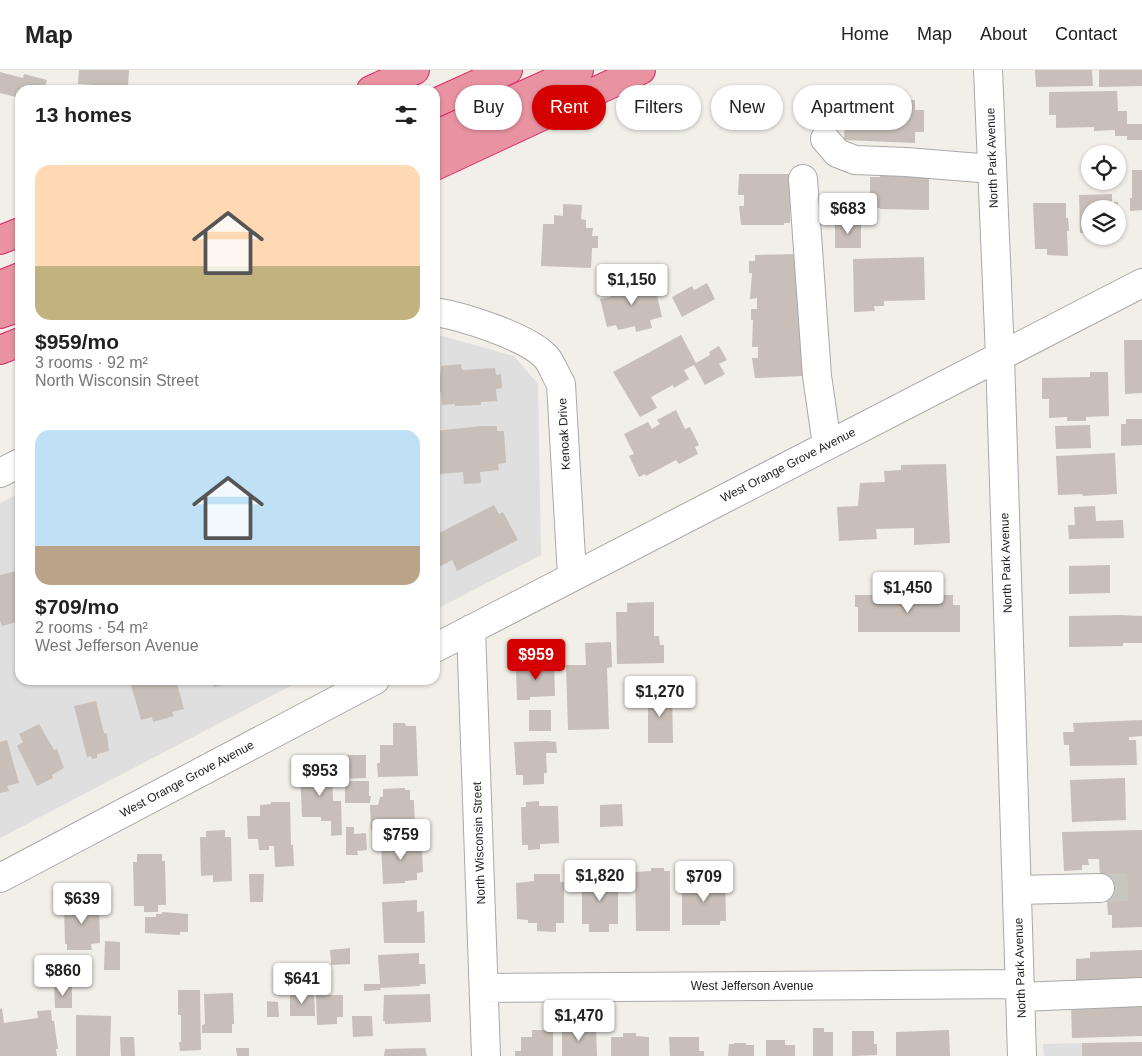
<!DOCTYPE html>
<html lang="en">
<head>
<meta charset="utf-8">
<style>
  :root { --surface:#fff; --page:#f2f2f2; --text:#222; --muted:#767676; --line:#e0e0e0; --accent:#d40000 }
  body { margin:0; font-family:Arial,sans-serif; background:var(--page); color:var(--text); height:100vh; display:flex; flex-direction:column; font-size:19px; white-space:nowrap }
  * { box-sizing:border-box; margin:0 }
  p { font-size:16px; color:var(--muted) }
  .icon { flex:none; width:28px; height:28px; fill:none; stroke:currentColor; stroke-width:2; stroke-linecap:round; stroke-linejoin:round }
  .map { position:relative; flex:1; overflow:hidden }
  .details { position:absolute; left:15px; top:15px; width:425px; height:600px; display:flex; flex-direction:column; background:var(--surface); border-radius:15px; box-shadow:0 1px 4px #0004 }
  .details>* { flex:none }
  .guide { position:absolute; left:455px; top:15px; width:475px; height:45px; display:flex; gap:10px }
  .tools { position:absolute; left:1081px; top:75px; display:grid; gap:10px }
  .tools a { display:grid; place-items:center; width:45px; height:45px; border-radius:50%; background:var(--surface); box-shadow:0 1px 4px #0004; font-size:25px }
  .price { position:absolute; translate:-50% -42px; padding:0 11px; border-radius:5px; background:#fff; color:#222; font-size:16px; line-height:32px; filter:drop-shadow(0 1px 2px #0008) }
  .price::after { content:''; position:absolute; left:50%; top:30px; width:15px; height:11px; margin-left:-8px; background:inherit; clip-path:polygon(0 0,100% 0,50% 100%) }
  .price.selected { background:var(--accent); color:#fff }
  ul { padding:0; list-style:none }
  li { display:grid; align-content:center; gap:10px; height:265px; padding:0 20px }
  li span { display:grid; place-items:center; height:155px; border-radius:15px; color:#555 }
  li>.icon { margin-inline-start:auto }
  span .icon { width:90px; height:90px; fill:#fffc; stroke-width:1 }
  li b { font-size:21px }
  h2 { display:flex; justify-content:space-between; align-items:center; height:60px; padding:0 20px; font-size:21px }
  .pill { padding:0 18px; border-radius:22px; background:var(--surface); box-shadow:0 1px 4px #0004; font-size:18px; line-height:45px }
  .pill.selected { background:var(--accent); color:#fff }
  header { display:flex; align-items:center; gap:30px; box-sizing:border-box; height:70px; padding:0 25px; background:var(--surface); border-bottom:1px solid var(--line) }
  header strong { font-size:24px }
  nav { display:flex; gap:28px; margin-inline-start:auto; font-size:18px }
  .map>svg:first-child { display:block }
  .residential { fill:#e0dfdf }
  .building { fill:#c7bfb8 }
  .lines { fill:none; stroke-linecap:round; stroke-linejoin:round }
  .minor-tunnel { stroke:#c8c6c1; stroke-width:28; stroke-dasharray:28 14; stroke-linecap:butt }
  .minor-casing { stroke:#a9a9a9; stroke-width:30 }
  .highway-casing { stroke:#dc2a67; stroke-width:30 }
  .minor { stroke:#fff; stroke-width:28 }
  .highway { stroke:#e892a2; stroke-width:28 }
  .labels { text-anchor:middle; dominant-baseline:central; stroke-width:5; stroke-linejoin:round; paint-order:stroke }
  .street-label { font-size:12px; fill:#222; stroke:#fff }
</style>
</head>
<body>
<header>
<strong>Map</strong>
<nav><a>Home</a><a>Map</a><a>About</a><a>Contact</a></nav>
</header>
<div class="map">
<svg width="1142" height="986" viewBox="0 0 1142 986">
  <rect width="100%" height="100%" fill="#f2efe9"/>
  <path class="residential" d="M435 264 514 286 538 314 541 485 435 540Z
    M20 423V610H302L0 768V433Z
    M1142 972V986H1044L1043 974Z"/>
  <path class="building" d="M79 0H129L128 17 78 14Z
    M1035 0H1092L1093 16 1036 17Z
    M1099 0H1142V16L1099 17Z
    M0 2 23 8 24 4 47 10 44 20H20V28L0 23Z
    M1117 21 1118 41H1127V54H1142V70H1127V66H1115V60L1094 61V57L1056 58V45H1049V22Z
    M868 30H915V40H924V62H915V73L844 70 845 32 868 33Z
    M1132 100H1142V140L1130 141V128H1132Z
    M739 104H790V153H784V155H741L739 136H744V125H738Z
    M880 104 929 105V140L880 139V138H871V150L851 149V133H870V107H880Z
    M1112 124V132H1118V139H1090V163H1080L1079 125Z
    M1033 133H1066V148H1068L1069 161H1067L1068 186 1047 185V179H1035Z
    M563 134 582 135 581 149 586 150V158H593L592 166H598V178H592L591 198 541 196 543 154H554V145L563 146Z
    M861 152V178H835V153Z
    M801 184 805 306 755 308 752 288H758V277H752L753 250H751V239H757V228L750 229 752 203H749V191H755V185Z
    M924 187 925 230 884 231V236H874L875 241 854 242 853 189Z
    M651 208 654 221H656L662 247 650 250 652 258 636 262 635 256 618 260 616 255 607 257 600 229 611 227 610 221 633 215 632 212Z
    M707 213 715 229 682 247 672 227 692 216 694 220Z
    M681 265 696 293 710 285 709 282 719 276 727 290 719 294 725 304 705 315 694 295 684 300 689 309 674 318 673 315 651 327 657 338 640 347 613 302Z
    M1124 270H1142V323L1125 324Z
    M461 294 462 300 495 298 496 305 501 304 502 318 496 319 497 331 481 332V335L455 336V334L442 335 441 322H438L437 307H440L441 296Z
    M1090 302H1108L1109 346 1086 347V351H1067V347L1049 348V329H1042V308L1090 307Z
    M676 340 685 359 690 357 699 375 695 377 698 384 679 394 676 390 646 406 645 404 639 407 629 386 634 384 624 364 648 352 652 359 660 354 657 350Z
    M1126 349H1142V375L1121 376V354H1126Z
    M1090 355 1091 378 1056 379 1055 356Z
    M482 356H497V361H504L506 393 498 394 499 400 480 402 481 413 464 414 463 402 440 404 439 381 435 382V361Z
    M1115 383 1117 424 1083 426 1082 424 1058 425 1056 386Z
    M946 394 950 473 914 475V458L876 459 877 469 839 471 837 437 858 436 860 413 885 412 884 401 901 400V395Z
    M494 435 499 444 503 442 518 470 457 501 452 490 435 499V468L439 466 437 464Z
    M1095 436 1096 451 1123 450 1124 468 1069 469 1068 455H1075L1074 437Z
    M1110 495V523L1069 524V496Z
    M20 500V551L2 556 0 551V505Z
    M855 525H953V535H960V562H858V537H855Z
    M654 532V566H659L660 575H664V593L617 594 616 542H627V533Z
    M1121 545 1142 546V573H1123V576L1069 577V546Z
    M611 572 612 597 607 598 609 659 568 660 566 595H586L585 573Z
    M554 588 555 626 530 627V630H517L516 598 534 597 542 593V589Z
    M150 610H176L184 639 172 642 174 646 153 652 152 647 141 650 131 615Z
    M199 610H239V611L214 617 212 611 200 614Z
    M648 622H672L673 673H648Z
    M96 631 104 663 107 664 109 681 97 684V688L92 689 91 686 87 687 74 636Z
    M529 640H551V661H529Z
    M1142 650V666L1129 667V670H1136L1137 695 1070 696 1069 675H1064L1063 662H1074L1073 653Z
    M393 653H405L406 656H416L418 706 378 707 377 693H380V675H393Z
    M39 654 54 680 57 679 64 698 52 705 53 708 37 716 17 676 23 672 19 664Z
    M7 670 19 713 7 716 9 721 0 723V672Z
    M547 671 556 672 557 683H546L547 703H544V714L523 715V705H516L514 672Z
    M344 685H366V708L344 709Z
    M326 693V701H332L333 731H341L342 765 331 766V751H321V747H302L300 702H307L306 694Z
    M1125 708 1126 750 1072 752 1070 710Z
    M345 711H369V726H371L370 733H345Z
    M405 718V720H410V730H414L415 761 384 762V759L371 760 370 735H378L380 727H383V719Z
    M539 731V736H558L559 773 540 774V779L528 780V775H522L521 737H526V732Z
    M271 732H290L291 775H293L294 796 275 797 274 776H269V780H259L258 769H248L247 746H260V735L271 734Z
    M622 734 623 756 600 757V735Z
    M346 757H354V764L366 763 367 780 357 781 358 785H346Z
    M225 760V767H231L232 811 213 812V805L201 806 200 767H206V761Z
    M1142 760V857L1112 858V845H1108L1107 830H1101L1099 789H1088L1089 795H1082V800L1064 801 1062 762Z
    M408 763V772H416L417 780H422L423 802 417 803V810L405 811V813L383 814 381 773H395V764Z
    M137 784H162V791H165L166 835H158V842H144V836H134L133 792H137Z
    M651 798H664V801H670V861H636L635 802 651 801Z
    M599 802H615V807H618V854H609V862H589V854H582V807H599Z
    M249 804H264L263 832H250Z
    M534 804H560V812H564V853H556V862L537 861V853H528V850L517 849 516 813 534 811Z
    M682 811H725L726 851H720V855H682Z
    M89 829 90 835 99 834 100 873 91 874 92 880H67V874H65L64 836H74V830Z
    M417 830V842L424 841 425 873H384L382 832Z
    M162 842 188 844V862H180V865L145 863V847H156V844H162Z
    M105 871 120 872V900H104Z
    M350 878V894L331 895 330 880Z
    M1142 880V913L1076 914V889L1090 888V882Z
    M419 883V894H425L426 914H420V916L380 918 381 920 364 921V914H380L378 885Z
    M54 916H72V938H55Z
    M178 920H200L201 980 180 981 179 972H181V945H178Z
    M233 923 234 954H232V963H202V955L205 954 204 924Z
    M290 924H314L315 946H290Z
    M430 924 431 952 385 954V951H383L384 925Z
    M1142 924V966L1072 968 1071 934Z
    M316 925H343V947H337V954L317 955Z
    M267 931 278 932 279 947H267Z
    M2 938 4 953 38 948 37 941 51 940 52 951H54L58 979H56L57 986H0V939Z
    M76 945 111 946 110 986H76Z
    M352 946H372L373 966 353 967Z
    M596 957 597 986H562V958Z
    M813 958H824V962H833V986H813Z
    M532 960H553V986H515V981H521V967H532Z
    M949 960 950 986H896V962Z
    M852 961H874V974H877V985L852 986Z
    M623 963H636V966L649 967V986H611V967H623Z
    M120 967H134L135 986H121Z
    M669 967H699V981H704V986H670Z
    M766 970H785V975H795V986H766Z
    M1142 972V986H1082V973Z
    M734 973H746V975H754V986H728L729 974H734Z
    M236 978H249V986H237Z
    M425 978 427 986H384L385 979Z"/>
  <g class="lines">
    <path class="minor-tunnel" d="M1100 818 1142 816"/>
    <g class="minor-casing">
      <path id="minor" d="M988 0 1000 286 1022 986
        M825 69 837 83 855 90 906 92 992 99
        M803 109 817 306 827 375
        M435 242C462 246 528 267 546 287 552 294 556 306 561 314L572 506
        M0 403 20 393
        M471 559 486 986
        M435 578 1142 213
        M0 808 375 610
        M1017 820 1100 818
        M484 918 1020 914
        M1021 927 1142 922"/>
    </g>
    <g class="highway-casing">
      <path id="highway" d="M371 20 415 0
        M435 33 508 0
        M435 65 579 0
        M435 96 641 0
        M0 170 20 162
        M0 215 20 207
        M0 244 20 237
        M0 280 20 272"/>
    </g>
    <use href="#minor" class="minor"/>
    <use href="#highway" class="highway"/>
  </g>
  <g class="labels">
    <g class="street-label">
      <text transform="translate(992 88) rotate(-92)">North Park Avenue</text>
      <text transform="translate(564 364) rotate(-93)">Kenoak Drive</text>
      <text transform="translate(788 395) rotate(-27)">West Orange Grove Avenue</text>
      <text transform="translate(1006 493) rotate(-92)">North Park Avenue</text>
      <text transform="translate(187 709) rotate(-28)">West Orange Grove Avenue</text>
      <text transform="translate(479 773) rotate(-92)">North Wisconsin Street</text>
      <text transform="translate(1020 898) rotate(-92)">North Park Avenue</text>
      <text x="752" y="916">West Jefferson Avenue</text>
    </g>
  </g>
</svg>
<div class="tools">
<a><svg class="icon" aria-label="locate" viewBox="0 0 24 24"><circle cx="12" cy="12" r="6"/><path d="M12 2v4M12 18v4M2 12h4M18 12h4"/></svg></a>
<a><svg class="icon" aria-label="layers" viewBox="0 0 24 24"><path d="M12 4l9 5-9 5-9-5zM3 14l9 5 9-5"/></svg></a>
</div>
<b class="price" style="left:848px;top:165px">$683</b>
<b class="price" style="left:632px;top:236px">$1,150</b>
<b class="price" style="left:908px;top:544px">$1,450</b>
<b class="price selected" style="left:536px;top:611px">$959</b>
<b class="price" style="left:660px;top:648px">$1,270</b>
<b class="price" style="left:320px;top:727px">$953</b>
<b class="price" style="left:401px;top:791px">$759</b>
<b class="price" style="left:600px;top:832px">$1,820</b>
<b class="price" style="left:704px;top:833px">$709</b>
<b class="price" style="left:82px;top:855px">$639</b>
<b class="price" style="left:63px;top:927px">$860</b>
<b class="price" style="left:302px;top:935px">$641</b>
<b class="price" style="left:579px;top:972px">$1,470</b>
<div class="guide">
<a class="pill">Buy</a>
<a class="pill selected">Rent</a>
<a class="pill">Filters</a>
<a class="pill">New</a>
<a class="pill">Apartment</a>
</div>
<section class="details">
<h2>13 homes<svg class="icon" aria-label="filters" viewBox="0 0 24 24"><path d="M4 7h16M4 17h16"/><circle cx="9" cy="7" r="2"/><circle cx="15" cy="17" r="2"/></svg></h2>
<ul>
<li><span style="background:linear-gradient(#ffd9b3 65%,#c2b280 0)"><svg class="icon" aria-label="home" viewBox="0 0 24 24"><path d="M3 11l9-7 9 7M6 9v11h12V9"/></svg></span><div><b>$959/mo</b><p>3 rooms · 92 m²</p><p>North Wisconsin Street</p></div></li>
<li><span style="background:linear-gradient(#bfe0f5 75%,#b9a48a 0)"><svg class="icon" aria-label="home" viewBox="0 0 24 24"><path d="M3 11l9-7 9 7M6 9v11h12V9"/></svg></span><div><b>$709/mo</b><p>2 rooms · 54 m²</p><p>West Jefferson Avenue</p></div></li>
</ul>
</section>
</div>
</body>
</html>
